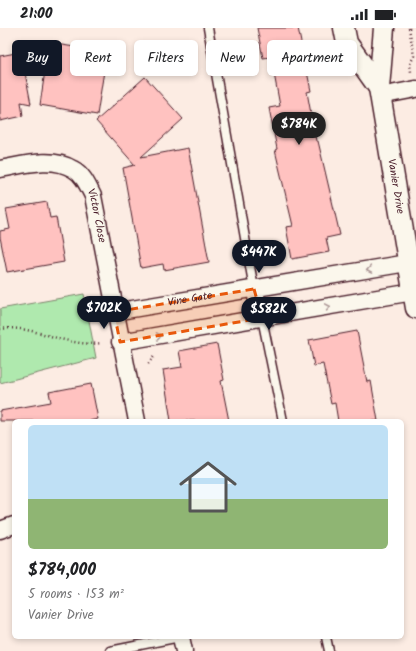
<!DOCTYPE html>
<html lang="en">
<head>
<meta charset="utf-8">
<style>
  :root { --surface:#fff; --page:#f6f6f6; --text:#202124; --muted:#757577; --accent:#111827 }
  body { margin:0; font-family:Kalam,sans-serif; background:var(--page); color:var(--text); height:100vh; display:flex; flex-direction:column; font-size:15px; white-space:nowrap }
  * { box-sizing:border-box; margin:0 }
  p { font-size:13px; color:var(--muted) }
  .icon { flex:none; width:22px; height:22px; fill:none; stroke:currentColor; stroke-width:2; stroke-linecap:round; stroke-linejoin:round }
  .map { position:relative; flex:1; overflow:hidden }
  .panel { position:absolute; left:12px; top:391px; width:392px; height:220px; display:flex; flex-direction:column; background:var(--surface); border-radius:6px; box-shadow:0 2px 6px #0003 }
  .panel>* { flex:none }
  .banner { position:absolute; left:12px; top:12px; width:392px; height:36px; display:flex; gap:8px }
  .price { position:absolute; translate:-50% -34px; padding:0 9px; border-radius:14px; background:var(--accent); color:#fff; font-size:13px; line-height:26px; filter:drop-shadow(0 1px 2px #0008) }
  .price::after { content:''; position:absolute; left:50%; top:24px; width:12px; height:9px; margin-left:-6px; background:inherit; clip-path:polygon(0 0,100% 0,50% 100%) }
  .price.current { background:#222; color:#fff }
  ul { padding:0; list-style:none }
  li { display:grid; align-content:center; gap:8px; height:212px; padding:0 16px }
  li span { display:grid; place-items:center; height:124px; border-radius:6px; color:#555 }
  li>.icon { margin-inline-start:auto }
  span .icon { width:72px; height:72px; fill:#fffc; stroke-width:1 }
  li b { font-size:17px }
  .chip { padding:0 14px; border-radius:6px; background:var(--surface); box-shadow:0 2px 6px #0003; font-size:14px; line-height:36px }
  .chip.current { background:var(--accent); color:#fff }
  .status { display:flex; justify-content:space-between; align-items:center; height:28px; padding:0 20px; background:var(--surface); direction:ltr }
  .status svg { height:11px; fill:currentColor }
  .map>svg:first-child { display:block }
  .green { fill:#afe9ae; stroke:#7c846c }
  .building { fill:#ffc2c0; stroke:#4a1f2b }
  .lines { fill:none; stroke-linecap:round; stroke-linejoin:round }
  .service-casing { stroke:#4a1f2b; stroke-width:11 }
  .minor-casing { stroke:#4a1f2b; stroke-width:19 }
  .tertiary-casing { stroke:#4a1f2b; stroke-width:23 }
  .path { stroke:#4a1f2b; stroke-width:2.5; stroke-dasharray:1 3; stroke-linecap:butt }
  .service { stroke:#fbf7ec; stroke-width:8 }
  .minor { stroke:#fbf7ec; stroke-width:16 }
  .tertiary { stroke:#fbf7ec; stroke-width:20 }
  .oneway { stroke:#ab9695 }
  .marked { fill:#e8590c; fill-opacity:0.2; stroke:#e8590c; stroke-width:3; stroke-dasharray:8 5; stroke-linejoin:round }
  .labels { text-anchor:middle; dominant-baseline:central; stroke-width:4; stroke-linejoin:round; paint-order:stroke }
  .street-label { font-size:11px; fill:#4a1f2b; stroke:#fbf7ec }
</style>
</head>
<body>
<div class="status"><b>21:00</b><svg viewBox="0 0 49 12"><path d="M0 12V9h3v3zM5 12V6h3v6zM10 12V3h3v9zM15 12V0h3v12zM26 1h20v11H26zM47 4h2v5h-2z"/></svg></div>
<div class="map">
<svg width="416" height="623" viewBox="0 0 416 623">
  <rect width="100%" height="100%" fill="#fcece3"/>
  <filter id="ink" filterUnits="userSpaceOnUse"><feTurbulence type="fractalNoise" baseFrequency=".025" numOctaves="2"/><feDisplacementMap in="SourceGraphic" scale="8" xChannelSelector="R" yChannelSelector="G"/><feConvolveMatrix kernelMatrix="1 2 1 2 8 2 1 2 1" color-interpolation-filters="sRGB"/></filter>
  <g filter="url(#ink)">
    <path class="green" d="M84 266 96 330 0 355V281Z"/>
    <path class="building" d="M257 0H298L311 63 307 64 316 113H318L340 207 326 210 329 224 292 231 286 199 293 198 275 122 277 121 269 80 280 78 271 29 263 30Z
      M49 15 107 24 97 87 40 77Z
      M21 24 31 76 21 74 23 88 0 93V28Z
      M145 49 183 91 141 129 188 120 209 234 164 242 163 236 141 240 123 140 135 137 96 93Z
      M47 174 50 190 56 189 64 234 7 244 0 209V203L10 201 6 181Z
      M357 303 367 354 371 353 378 393H338L335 375 331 376 323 336 314 338 309 312Z
      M217 316 224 352 221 353 229 393H171L163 342 182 339 179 323Z
      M91 356 98 391 89 393H0V383L51 374 49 364Z"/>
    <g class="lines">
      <g class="service-casing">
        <path id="service" d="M208 0 254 261
          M262 290 283 393
          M326 609 329 623
          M110 623 180 609"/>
      </g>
      <g class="minor-casing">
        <g id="minor">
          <path d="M380 68 416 61"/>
          <path id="s1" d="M0 141C23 137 52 128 73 141 83 146 88 158 93 168L137 393"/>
          <path d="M254 261 262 290"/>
          <path id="s2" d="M114 284 407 235"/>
          <path d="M120 314 413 264"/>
          <path d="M0 502 14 497"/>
          <path d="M181 609 184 623"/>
        </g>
      </g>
      <g class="tertiary-casing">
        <g id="tertiary">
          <path d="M344 0 347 15 379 60"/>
          <path id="s3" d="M384 0 379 60 416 280"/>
        </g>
      </g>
      <path class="path" d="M409 0 414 28 410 36 411 44
        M0 301C35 296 65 320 102 315
        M148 336 155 327"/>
      <use href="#service" class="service"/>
      <use href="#minor" class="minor"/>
      <use href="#tertiary" class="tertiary"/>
    </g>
    <defs><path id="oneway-chevron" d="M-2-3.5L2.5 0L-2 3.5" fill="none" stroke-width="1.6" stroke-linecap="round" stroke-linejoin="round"/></defs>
    <g class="oneway">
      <use href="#oneway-chevron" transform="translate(369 242) rotate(170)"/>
      <use href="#oneway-chevron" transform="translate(328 279) rotate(-10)"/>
      <use href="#oneway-chevron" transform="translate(159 308) rotate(-10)"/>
    </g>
  </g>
  <path class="marked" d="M254 261 262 290 120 314 114 284Z"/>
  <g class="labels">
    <g class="street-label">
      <text stroke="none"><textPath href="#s3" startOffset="160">Vanier Drive</textPath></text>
      <text stroke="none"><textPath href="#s1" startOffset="129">Victor Close</textPath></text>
      <text stroke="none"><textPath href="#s2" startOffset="77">Vine Gate</textPath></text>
    </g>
  </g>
</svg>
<b class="price current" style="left:299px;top:118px">$784K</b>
<b class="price" style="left:259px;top:246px">$447K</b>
<b class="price" style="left:104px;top:302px">$702K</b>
<b class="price" style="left:269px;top:303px">$582K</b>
<div class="banner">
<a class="chip current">Buy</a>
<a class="chip">Rent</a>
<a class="chip">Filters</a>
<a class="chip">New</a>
<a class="chip">Apartment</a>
</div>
<section class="panel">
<ul>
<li><span style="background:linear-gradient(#bfe0f5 60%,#8fb573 0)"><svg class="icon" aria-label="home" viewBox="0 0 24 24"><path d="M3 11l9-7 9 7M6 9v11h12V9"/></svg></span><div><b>$784,000</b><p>5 rooms · 153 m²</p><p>Vanier Drive</p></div></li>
</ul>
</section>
</div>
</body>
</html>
